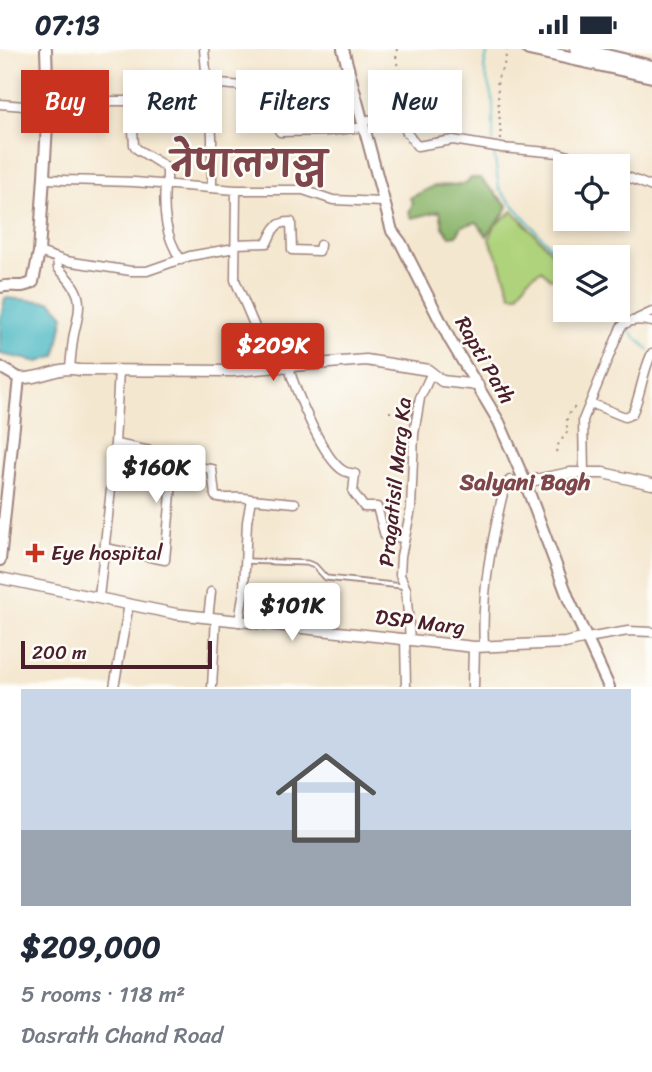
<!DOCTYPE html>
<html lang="en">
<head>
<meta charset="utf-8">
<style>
  :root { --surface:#fff; --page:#f2f2f3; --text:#1f2937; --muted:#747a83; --line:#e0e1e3; --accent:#c8321e }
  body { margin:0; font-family:Sriracha,"Playpen Sans Deva",sans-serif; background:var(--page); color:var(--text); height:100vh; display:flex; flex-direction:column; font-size:26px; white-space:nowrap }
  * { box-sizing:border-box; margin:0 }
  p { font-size:23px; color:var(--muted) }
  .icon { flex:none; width:38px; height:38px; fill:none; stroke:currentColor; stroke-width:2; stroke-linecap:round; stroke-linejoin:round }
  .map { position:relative; height:638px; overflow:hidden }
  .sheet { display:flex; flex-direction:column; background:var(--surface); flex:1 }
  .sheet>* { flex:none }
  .banner { position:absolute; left:21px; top:21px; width:611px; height:63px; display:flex; gap:14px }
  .buttons { position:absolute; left:553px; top:105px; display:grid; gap:14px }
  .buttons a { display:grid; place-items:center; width:77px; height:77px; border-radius:0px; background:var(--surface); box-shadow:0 4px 10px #0003; font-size:35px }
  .scale { position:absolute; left:21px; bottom:18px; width:191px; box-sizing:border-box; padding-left:7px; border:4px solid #4a1f2b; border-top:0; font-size:19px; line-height:24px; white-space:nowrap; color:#4a1f2b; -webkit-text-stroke:5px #fdfcf7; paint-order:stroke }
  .price { position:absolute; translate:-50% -60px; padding:0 16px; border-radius:7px; background:#fff; color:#222; font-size:23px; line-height:46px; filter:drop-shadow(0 2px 4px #0008) }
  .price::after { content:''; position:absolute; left:50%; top:42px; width:21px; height:16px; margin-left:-10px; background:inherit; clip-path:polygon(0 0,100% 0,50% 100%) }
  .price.on { background:var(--accent); color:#fff }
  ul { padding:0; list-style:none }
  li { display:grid; align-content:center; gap:14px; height:371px; padding:0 21px }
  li+li { border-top:2px solid var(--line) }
  li span { display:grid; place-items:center; height:217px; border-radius:0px; color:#555 }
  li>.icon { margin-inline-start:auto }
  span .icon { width:126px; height:126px; fill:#fffc; stroke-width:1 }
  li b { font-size:30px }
  .tag { padding:0 24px; border-radius:0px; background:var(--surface); box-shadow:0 4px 10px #0003; font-size:24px; line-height:63px }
  .tag.on { background:var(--accent); color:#fff }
  .status { display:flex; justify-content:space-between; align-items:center; height:49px; padding:0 35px; background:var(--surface); direction:ltr }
  .status svg { height:19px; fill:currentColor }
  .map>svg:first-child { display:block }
  .green { fill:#afd37c; stroke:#7c7954; stroke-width:2 }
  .forest { fill:#8bb56c; stroke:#6a6a4c; stroke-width:2 }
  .water { fill:#4ab8c3; stroke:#4a6c77; stroke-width:2 }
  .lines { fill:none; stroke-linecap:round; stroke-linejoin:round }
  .stream { stroke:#4ab8c3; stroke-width:2 }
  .service-casing { stroke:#9f837d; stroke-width:7 }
  .minor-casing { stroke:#9f837d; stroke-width:11 }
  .tertiary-casing { stroke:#9f837d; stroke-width:13 }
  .secondary-casing { stroke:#9f837d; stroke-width:14 }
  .primary-casing { stroke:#9f837d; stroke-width:16 }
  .path { stroke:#9f837d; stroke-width:2; stroke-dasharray:2 5; stroke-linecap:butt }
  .service { stroke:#fff; stroke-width:3.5 }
  .minor { stroke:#fff; stroke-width:8 }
  .tertiary { stroke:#fff; stroke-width:10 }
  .secondary { stroke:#fff; stroke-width:10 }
  .primary { stroke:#fff; stroke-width:12 }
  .poi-dot { fill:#c8321e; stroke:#fdfcf7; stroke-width:2.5 }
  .labels { text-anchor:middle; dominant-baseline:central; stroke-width:5; stroke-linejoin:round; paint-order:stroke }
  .street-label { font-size:21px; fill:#4a1f2b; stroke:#fdfcf7 }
  .poi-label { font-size:21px; fill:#4a1f2b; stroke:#fdfcf7; text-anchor:start }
  .neighbourhood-label { font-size:23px; font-weight:bold; fill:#7e464b; stroke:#fdfcf7 }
  .town-label { font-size:35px; font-weight:bold; fill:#7e464b; stroke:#fdfcf7 }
</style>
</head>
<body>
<div class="status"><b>07:13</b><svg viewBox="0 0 49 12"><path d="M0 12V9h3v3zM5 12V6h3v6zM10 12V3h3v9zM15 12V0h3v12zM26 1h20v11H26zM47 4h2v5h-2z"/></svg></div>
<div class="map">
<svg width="652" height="638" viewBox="0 0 652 638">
  <rect width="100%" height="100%" fill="#fdfcf7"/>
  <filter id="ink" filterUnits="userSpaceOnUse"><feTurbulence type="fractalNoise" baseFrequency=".0143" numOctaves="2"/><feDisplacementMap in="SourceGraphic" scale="14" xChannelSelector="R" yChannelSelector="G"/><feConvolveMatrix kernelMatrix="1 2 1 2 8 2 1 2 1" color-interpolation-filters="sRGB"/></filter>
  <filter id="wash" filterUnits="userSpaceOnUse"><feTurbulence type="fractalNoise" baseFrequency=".00686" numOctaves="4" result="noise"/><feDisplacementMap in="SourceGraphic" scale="28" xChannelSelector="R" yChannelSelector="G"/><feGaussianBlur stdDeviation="1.57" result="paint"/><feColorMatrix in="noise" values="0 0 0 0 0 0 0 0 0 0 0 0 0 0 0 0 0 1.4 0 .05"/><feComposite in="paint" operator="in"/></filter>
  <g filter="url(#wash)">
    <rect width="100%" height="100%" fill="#f4e7cf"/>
    <path class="green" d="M513 162 565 217V222L551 230 541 221 529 229 518 246H511L500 213 489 191 495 176Z"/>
    <path class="forest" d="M471 129H480L508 157C504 169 493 175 487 187L477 173 462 177 457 186 450 187 443 178 440 162 412 169 409 164 413 154 410 149 434 137 466 135Z"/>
    <path class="water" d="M5 249 52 253 64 266 56 307 39 313 0 305V270Z"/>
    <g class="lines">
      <path class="stream" d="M488 0 484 19 493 53V93
        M494 103 499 140 565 214
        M608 261 621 274
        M625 278 649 301"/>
    </g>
  </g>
  <g filter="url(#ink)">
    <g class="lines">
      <g class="service-casing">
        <path id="service" d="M246 512 307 514 315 517 326 529 402 537"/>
      </g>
      <g class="minor-casing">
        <path id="minor" d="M204 0 212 87V139
          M208 34 268 39 272 45 277 78 280 83 328 82 364 78
          M131 52 134 96 137 100 164 117 167 121V136
          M0 55 48 59
          M48 55 86 58 112 52H180L208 55
          M362 72 400 66 407 84 417 97 453 91 502 99 559 104 600 117
          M618 124 652 138
          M44 127 49 130 65 131 134 133 236 141H303L333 151 383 153
          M165 136C163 163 165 187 181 211
          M236 141 235 231 263 297 269 319
          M236 195 267 194C273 182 274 173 291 173L292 201 319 202 320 196
          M39 203 66 212 131 222H147L190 207 235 199
          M57 209 58 219C83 244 82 252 74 285 72 296 71 308 70 319
          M637 270 652 263
          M288 316C295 340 323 411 344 422 348 424 351 424 355 425L353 443 364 458H377L385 487 404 489
          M590 354 625 368 632 365C641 346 642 324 652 304
          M174 415 212 420 215 447C225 452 240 446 251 450
          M584 424 583 371 621 278C630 269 640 271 652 273
          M105 499 165 511 174 411 155 403 116 395
          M99 548 114 413 119 321
          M208 569 211 543
          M239 573 244 540 247 473 251 450 295 454
          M405 589 406 638
          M587 589 628 582 652 583
          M410 590 406 540 400 526 401 507 411 460 414 385 420 349 432 323
          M484 597C481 543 492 489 505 436L510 431 525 433
          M114 638 129 555
          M212 638 216 569"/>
      </g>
      <g class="tertiary-casing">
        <path id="tertiary" d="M19 329C41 331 58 316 79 321L232 322 366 311 428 321 442 332 478 336
          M525 433 570 424H603L652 435
          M0 529 176 565 474 598 565 594 587 589
          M473 638 474 598"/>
      </g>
      <g class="secondary-casing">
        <path id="secondary" d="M343 0 392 182 401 194 450 291 499 373 525 433 569 551 609 638
          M0 238C14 234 20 241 33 233L39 203 44 127 48 59 46 0
          M0 318 19 329 0 511"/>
      </g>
      <g class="primary-casing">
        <path id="primary" d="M529 0 652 27
          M577 0 652 18"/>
      </g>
      <path class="path" d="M397 0C392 23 414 35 406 62
        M501 91 497 31 505 13 507 0
        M389 363 410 362
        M556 403 558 396 568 382C565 372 567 365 575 358"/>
      <use href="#service" class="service"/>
      <use href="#minor" class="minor"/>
      <use href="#tertiary" class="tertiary"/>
      <use href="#secondary" class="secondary"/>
      <use href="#primary" class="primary"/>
    </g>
  </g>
  <path class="poi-dot" d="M31.5 493.5h7v7h7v7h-7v7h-7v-7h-7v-7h7z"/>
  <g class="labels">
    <g class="street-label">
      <text transform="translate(485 311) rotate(60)">Rapti Path</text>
      <text transform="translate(395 433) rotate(-84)">Pragatisil Marg Ka</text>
      <text transform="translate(420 573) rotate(7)">DSP Marg</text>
    </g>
    <g class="poi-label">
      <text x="51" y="504">Eye hospital</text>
    </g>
    <g class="neighbourhood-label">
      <text x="525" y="433">Salyani Bagh</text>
    </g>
    <g class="town-label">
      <text x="249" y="115">नेपालगञ्ज</text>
    </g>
  </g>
</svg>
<div class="buttons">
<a><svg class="icon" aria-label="locate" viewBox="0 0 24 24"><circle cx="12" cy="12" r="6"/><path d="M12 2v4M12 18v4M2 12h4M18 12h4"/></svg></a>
<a><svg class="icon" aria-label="layers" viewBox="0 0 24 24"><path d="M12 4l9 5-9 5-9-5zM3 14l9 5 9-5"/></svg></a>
</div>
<div class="scale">200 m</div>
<b class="price on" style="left:273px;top:334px">$209K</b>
<b class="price" style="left:156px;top:456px">$160K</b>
<b class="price" style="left:292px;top:594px">$101K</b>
<div class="banner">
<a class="tag on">Buy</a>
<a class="tag">Rent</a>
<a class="tag">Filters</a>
<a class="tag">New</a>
</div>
</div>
<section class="sheet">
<ul>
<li><span style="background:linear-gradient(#c9d6e8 65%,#9aa5b1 0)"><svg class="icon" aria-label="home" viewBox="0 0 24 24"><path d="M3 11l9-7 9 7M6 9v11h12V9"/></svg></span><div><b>$209,000</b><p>5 rooms · 118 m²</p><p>Dasrath Chand Road</p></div></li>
</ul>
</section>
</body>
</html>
